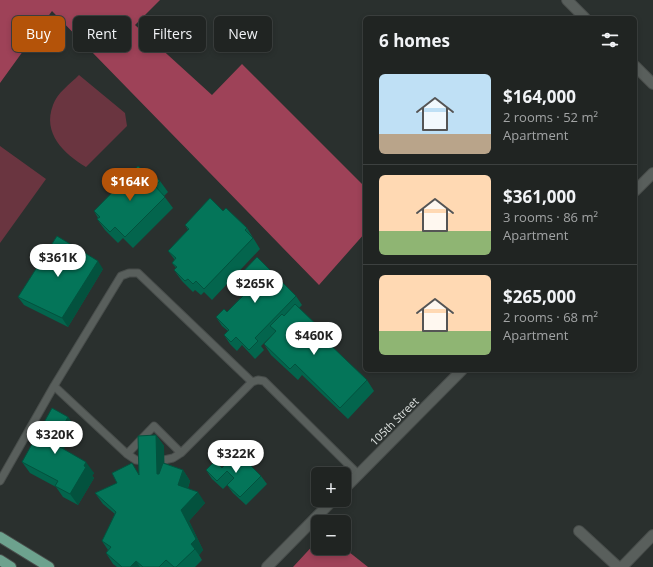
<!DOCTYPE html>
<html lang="en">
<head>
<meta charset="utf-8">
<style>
  :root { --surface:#202422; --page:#2d302f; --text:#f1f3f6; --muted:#a2a4a5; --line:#3d4140; --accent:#b45309 }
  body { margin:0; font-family:"Open Sans",sans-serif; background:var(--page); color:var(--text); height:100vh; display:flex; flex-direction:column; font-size:15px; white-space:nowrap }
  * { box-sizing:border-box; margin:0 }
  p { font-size:13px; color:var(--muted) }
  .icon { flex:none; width:22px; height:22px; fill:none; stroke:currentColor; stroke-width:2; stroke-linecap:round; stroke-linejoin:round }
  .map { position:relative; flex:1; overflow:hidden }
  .sheet { position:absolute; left:363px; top:16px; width:274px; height:356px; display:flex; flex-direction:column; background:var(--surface); border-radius:6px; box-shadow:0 2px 6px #0003,0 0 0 1px var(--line) }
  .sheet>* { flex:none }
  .top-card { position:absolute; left:12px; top:16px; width:291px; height:36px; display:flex; gap:8px }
  .buttons { position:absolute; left:311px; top:467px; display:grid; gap:8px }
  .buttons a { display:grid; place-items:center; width:40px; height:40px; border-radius:6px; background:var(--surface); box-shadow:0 2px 6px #0003,0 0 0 1px var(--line); font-size:20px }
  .price { position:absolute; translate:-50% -34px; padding:0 9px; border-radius:14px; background:#fff; color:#222; font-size:13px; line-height:26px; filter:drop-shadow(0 1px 2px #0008) }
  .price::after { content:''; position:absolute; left:50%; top:24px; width:12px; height:9px; margin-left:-6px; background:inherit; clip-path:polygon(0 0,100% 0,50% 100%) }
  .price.on { background:var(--accent); color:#fff }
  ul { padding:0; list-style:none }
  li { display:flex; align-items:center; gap:12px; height:100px; padding:0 16px }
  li+li { border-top:1px solid var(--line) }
  li span { display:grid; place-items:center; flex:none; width:112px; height:80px; border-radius:6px; color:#555 }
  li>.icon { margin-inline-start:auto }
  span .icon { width:48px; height:48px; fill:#fffc; stroke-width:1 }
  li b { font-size:17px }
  h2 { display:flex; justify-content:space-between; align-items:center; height:48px; padding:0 16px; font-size:17px }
  .tag { padding:0 14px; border-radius:6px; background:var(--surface); box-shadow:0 2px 6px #0003,0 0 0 1px var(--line); font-size:14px; line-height:36px }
  .tag.on { background:var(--accent); color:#fff }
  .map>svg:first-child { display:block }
  .green { fill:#6a3540 }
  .forest { fill:#9e4258 }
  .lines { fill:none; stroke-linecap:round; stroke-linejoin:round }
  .service-casing { stroke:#484d4b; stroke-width:9 }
  .minor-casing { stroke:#484d4b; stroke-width:12 }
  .tertiary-casing { stroke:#484d4b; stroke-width:12 }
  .primary-casing { stroke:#484d4b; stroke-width:12 }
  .service { stroke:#595f5c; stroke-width:7 }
  .minor { stroke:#595f5c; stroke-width:10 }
  .tertiary { stroke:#595f5c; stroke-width:10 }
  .primary { stroke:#6da28e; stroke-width:10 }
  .wall { fill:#03654d }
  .shaded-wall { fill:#03523e }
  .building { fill:#047559; stroke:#03523e }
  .labels { text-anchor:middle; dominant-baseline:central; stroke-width:3; stroke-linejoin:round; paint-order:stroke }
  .street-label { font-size:11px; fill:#dfe3e1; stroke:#2a302e }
</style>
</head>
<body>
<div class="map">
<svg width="653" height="567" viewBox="0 0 653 567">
  <rect width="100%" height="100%" fill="#2a302e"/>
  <path class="green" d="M79 75 125 113 127 126 86 167C64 154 42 133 53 105 57 93 70 84 79 75Z
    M0 146 46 179 0 243Z"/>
  <path class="forest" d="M0 0H160L135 25 212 95 242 64 365 187V233L319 285 52 11 0 83Z
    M318 540V548H344L368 567H293Z"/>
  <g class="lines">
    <g class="service-casing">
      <path id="service" d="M54 386 127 454 154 426 181 453 252 382 258 380 264 381 358 474
        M127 454 136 460 146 461
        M164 460 173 458 181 453
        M0 481 54 386 121 276 129 273H138L252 382"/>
    </g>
    <g class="minor-casing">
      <path id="minor" d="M635 191 653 173
        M344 489 462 370
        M579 531 618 567
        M267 567 333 500
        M622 567 653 535"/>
    </g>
    <g class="tertiary-casing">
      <path id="tertiary" d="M567 0 585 18
        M635 66 653 84"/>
    </g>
    <g class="primary-casing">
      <path id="primary" d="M0 537 49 567
        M0 560 11 567"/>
    </g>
    <use href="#service" class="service"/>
    <use href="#minor" class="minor"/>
    <use href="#tertiary" class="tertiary"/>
    <use href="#primary" class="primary"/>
  </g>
  <path class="wall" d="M144 171 160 181 168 192 164 196 173 208 133 248 123 238 118 243 105 230 97 219 98 218 94 211Z
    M223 211 247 228 260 249 212 300 204 292 201 295 195 290 193 292 182 281 174 270 176 268 172 263 175 260 168 251 188 230 185 225Z
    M103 269 68 327 24 305 18 297Z
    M233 282 296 296 302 305 299 308 325 333 333 344 331 346 367 380 374 391 348 419 302 375 298 380 271 355 264 344 275 332 261 346 264 350 255 359 242 345 237 351 230 344 224 335 228 331 222 326 216 317 227 312 243 295 239 291Z
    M68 417 76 428 63 449 94 473 92 476 94 478 78 505 63 497 56 487 30 473 22 462Z
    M156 435 164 446V463L183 470 190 481 188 488 205 503 189 521 203 550 199 555 202 560 195 567H117L113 564 106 553 108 550 102 541 115 514 103 504 95 493 139 473Z
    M222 468 261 476 267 484 246 505 233 493 227 485 223 489 212 479 206 470Z"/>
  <path class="shaded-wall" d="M98 261 103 269 68 327 62 318Z
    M68 417 76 428 61 454 53 443Z
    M156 435 164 446 165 485 157 474Z
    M86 462 94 473 92 476 94 478 78 505 70 494Z
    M183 470 190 481 185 496 178 485Z
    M198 492 205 503 189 521 203 550 199 555 191 544 181 510Z
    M136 561 140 567H130Z"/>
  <path class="building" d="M138 166 144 171 147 168 160 181 155 186 165 197 125 237 115 227 110 232 97 219 100 217 94 211Z
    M210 198 223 211 226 208 247 228 245 230 253 238 204 289 196 281 193 284 188 279 185 281 174 270 177 267 172 263 176 258 168 251 189 229 185 225Z
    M57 236 98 261 62 318 18 297Z
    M257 257 296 296 255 338 258 341 249 350 236 337 231 342 224 335 229 330 216 317 224 309 227 312 245 294 233 282Z
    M295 304 325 333 322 337 367 380 340 408 295 364 290 369 264 344 276 331 270 326 282 314 284 316Z
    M52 408 68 417 53 443 86 462 84 466 86 467 70 494 55 486 58 481 22 462Z
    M156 435 157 474H159L163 463 183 470 178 485 198 492 181 510 196 539 191 544 195 549 176 567H174L166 560 159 567H143L136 561 130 567H122L106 553 111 547 102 541 116 512 95 493 117 483 112 473 132 463 139 475 138 436Z
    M237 452 261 476 240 497 227 485 234 478 227 471 217 481 206 470 215 461 222 468Z"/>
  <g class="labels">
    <g class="street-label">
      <text transform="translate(394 421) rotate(-45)">105th Street</text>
    </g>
  </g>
</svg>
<div class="buttons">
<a>+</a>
<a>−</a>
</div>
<b class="price on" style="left:130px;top:202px">$164K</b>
<b class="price" style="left:58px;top:278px">$361K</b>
<b class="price" style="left:255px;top:304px">$265K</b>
<b class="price" style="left:314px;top:356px">$460K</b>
<b class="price" style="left:55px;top:455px">$320K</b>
<b class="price" style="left:236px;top:474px">$322K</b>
<div class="top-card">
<a class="tag on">Buy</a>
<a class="tag">Rent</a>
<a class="tag">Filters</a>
<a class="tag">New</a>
</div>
<section class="sheet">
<h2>6 homes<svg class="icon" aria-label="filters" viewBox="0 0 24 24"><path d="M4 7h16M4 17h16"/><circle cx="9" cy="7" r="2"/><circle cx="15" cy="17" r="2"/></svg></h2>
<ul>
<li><span style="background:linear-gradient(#bfe0f5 75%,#b9a48a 0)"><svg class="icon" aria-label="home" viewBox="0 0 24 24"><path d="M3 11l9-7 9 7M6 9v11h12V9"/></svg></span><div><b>$164,000</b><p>2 rooms · 52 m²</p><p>Apartment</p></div></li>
<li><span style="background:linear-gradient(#ffd9b3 70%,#8fb573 0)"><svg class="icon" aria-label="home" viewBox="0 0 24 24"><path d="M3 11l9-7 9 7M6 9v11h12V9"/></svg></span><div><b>$361,000</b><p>3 rooms · 86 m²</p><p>Apartment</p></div></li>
<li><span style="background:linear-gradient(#ffd9b3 70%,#8fb573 0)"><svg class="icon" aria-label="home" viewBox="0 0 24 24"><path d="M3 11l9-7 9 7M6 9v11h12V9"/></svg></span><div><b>$265,000</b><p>2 rooms · 68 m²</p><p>Apartment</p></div></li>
</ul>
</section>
</div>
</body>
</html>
